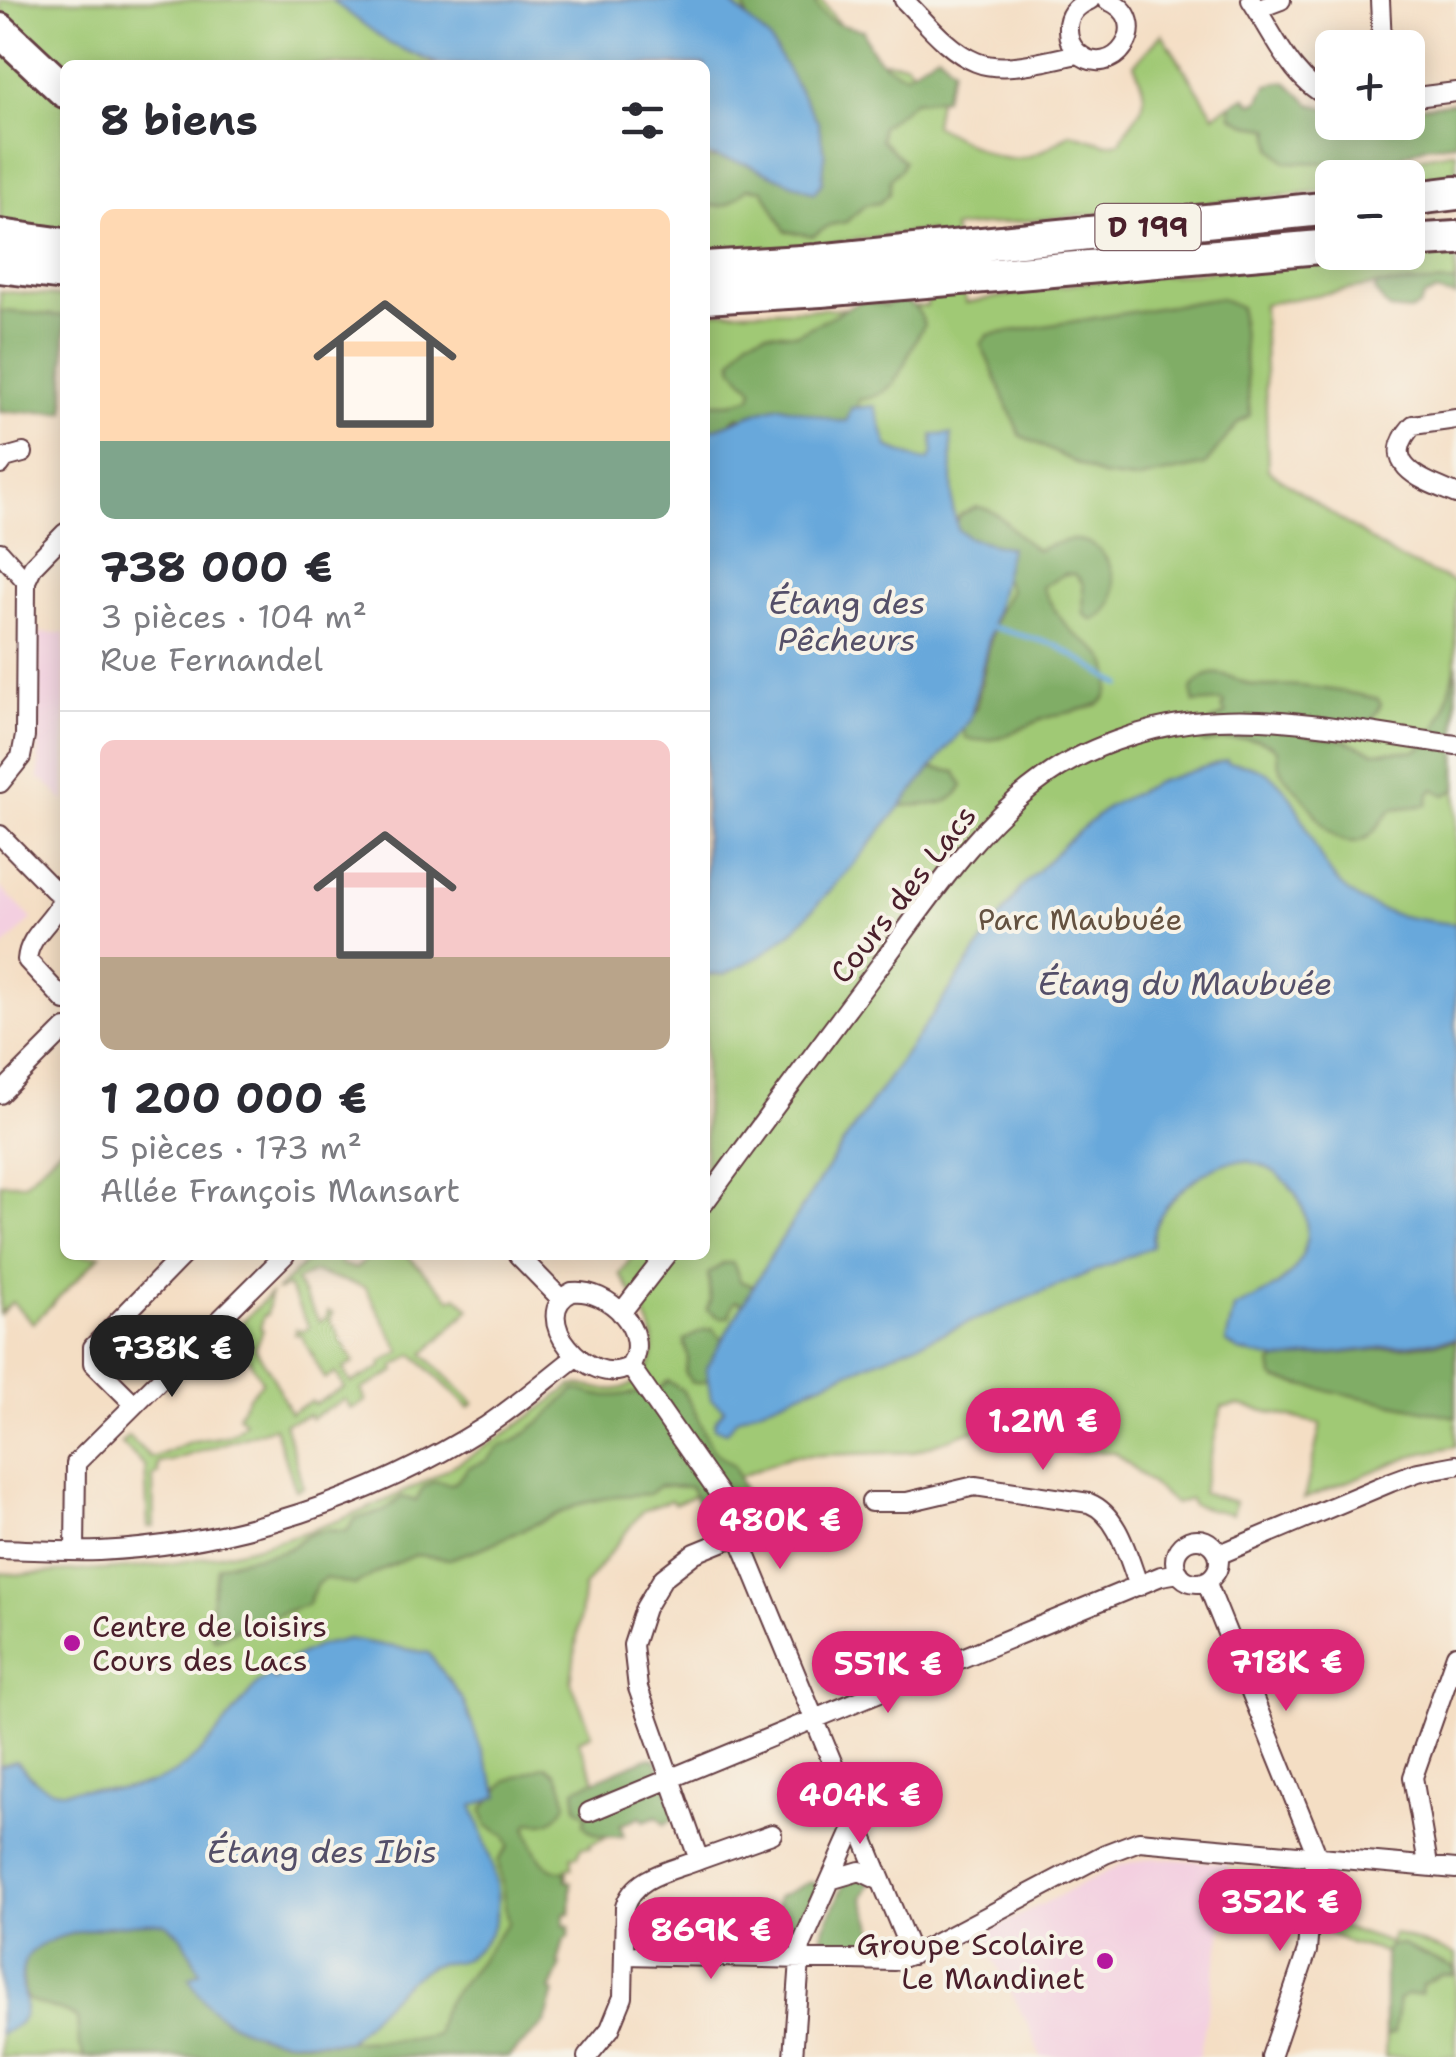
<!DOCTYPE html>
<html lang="fr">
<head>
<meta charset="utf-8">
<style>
  :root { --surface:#fff; --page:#f2f2f3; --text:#2b2b33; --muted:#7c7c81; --line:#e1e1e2; --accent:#db2777 }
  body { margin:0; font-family:"Shantell Sans",sans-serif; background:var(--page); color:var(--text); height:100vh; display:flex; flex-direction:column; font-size:38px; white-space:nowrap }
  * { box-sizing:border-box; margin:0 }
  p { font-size:32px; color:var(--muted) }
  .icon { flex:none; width:55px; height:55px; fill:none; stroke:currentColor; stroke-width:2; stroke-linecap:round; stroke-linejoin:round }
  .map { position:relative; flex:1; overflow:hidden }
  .drawer { position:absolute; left:60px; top:60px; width:650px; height:1200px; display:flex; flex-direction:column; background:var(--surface); border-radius:15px; box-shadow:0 5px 25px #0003 }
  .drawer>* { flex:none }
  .fabs { position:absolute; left:1315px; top:30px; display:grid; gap:20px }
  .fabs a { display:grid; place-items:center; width:110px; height:110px; border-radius:15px; background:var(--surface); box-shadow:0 5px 25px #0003; font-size:50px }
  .price { position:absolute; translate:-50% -85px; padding:0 22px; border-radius:35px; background:var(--accent); color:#fff; font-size:32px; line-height:65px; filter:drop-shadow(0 2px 5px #0008) }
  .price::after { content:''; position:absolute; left:50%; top:60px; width:30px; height:22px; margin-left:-15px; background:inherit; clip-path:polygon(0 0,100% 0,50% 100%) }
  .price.selected { background:#222; color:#fff }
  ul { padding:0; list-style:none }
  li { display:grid; align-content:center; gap:20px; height:530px; padding:0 40px }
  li+li { border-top:2px solid var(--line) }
  li span { display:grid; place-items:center; height:310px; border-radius:15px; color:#555 }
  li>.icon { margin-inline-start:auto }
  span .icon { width:180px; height:180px; fill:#fffc; stroke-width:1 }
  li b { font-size:42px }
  h2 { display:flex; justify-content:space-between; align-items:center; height:120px; padding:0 40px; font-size:42px }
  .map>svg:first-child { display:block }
  .built { fill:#f3cfe0 }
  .green { fill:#a0c974; stroke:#757450; stroke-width:2.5; fill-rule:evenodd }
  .forest { fill:#80ad66; stroke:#656648; stroke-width:2.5 }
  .water { fill:#68a8db; stroke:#596483; stroke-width:2.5 }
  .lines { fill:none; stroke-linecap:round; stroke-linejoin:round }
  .stream { stroke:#68a8db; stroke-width:5 }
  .street-casing { stroke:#643c42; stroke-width:22 }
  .highway-casing { stroke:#643c42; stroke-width:38 }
  .street { stroke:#fff; stroke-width:18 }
  .highway { stroke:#fff; stroke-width:32 }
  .poi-dot { fill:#b5179e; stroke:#f7f3e8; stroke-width:4 }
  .labels { text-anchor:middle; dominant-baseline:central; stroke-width:8; stroke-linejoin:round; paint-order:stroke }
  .shield { fill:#f7f3e8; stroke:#7e5f64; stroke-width:2.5 }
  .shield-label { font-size:28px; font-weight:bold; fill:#4a1f2b }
  .street-label { font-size:30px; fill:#4a1f2b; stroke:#f7f3e8 }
  .park-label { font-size:30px; fill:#645241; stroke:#f7f3e8 }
  .poi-label { font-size:30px; fill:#4a1f2b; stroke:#f7f3e8; text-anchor:start }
  .water-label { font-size:32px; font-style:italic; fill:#544f69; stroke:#f7f3e8 }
</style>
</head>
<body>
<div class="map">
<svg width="1456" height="2057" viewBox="0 0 1456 2057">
  <rect width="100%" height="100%" fill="#f7f3e8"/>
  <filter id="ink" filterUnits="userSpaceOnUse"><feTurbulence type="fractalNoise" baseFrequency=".01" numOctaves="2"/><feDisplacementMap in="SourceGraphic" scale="20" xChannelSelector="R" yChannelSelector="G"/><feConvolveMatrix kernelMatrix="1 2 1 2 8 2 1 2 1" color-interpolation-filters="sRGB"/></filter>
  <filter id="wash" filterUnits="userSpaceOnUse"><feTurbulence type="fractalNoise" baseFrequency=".0048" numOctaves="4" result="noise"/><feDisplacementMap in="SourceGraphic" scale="40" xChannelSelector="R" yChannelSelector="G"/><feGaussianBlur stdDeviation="2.25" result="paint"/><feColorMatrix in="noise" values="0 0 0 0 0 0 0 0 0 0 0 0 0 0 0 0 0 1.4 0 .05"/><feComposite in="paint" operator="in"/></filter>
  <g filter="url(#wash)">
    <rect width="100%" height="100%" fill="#f4dec4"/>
    <path class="built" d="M39 633H65V802L44 780H39Z
      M0 887 32 919 0 951Z
      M1154 1858 1228 1863 1223 1925 1199 2057H1041L1029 2027 981 1935 1122 1864Z"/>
    <path class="green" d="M0 0H821L866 60 906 63 938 100 934 125C993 155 1009 179 1070 133L1107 144 1120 142C1139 104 1155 112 1134 64L1162 34 1214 115 1231 104 1232 116 1249 125 1270 128 1273 149 1384 164 1456 151V178L1408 183V178H1332V191L953 228 966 303 1080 283 1456 249V282L1376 285 1263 304 1268 470 1394 556 1456 583V1446L1411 1456 1304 1499 1321 1424 1239 1405 1222 1407 1202 1493 1235 1502 1232 1514 1192 1505 1190 1499 1175 1504 1115 1452 1045 1451 979 1428 913 1452 791 1456 674 1504 671 1500 642 1511 584 1587 571 1682 592 1734 578 1740 596 1783 662 1807 620 1825 617 1833 590 1844 591 1847H581L578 1856H572V1868H567L566 1881 571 1882 570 1913H564V1926H569V1937L564 1940 558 1963 561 1965 550 1990 554 1992 545 2023 508 2057H0V1573C26 1577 50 1571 75 1571 263 1567 425 1501 571 1386 587 1383 601 1392 618 1389 645 1385 660 1356 651 1329 645 1310 630 1291 620 1274L633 1255H705V312L927 306 930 231 790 248 705 250V65H65V73L0 10Z
      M0 39 65 100V232L0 223Z
      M0 291 65 297V412H0Z
      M65 1143V1255H101L33 1323 12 1302 0 1314V1183H25Z
      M313 1255H340L342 1260 340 1264 356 1269 370 1255H407L451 1299 457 1296 470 1309 424 1354 474 1403 469 1408 413 1354 394 1367 396 1371 361 1390 366 1401 351 1409 345 1399 311 1418 309 1415 285 1423 303 1487 296 1490 274 1427 171 1461 158 1462V1474L153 1476 154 1527H148L145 1466 121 1443 128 1436 150 1457H154C168 1453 179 1445 193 1441 215 1436 230 1441 245 1422L238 1415 247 1399 262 1382 243 1348 233 1355 224 1348 234 1339 230 1334 270 1294 267 1315H264L260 1328 263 1330 255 1348 273 1377 290 1413 311 1401 314 1404 344 1388 336 1373 325 1379 301 1335 295 1334 296 1329 303 1331 309 1327 288 1286 276 1291ZM314 1272 365 1287 401 1352 381 1363 382 1367 351 1383 343 1369 354 1362 330 1320 333 1313 328 1311 326 1318 319 1321 296 1281Z
      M1323 1921 1390 1943 1393 1933 1456 1955V2057H1385L1389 1953 1350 1943 1321 1930Z"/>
    <path class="forest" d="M743 0H814C822 22 842 26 864 30 867 51 885 69 906 74L938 53 953 68 944 98 914 101 881 127V140L904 161 901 169 891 178 889 194 879 203 865 205 846 222 830 225 813 236 785 231 763 190 748 188C734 201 725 212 705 203V160L732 155 749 27Z
      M1285 81 1311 104 1332 109V122H1408V108L1456 102V143L1426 146 1384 164 1286 162 1273 149 1270 128 1249 125 1232 116 1231 104 1245 97 1252 103 1259 101 1267 85Z
      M1456 282V297L1435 292 1424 297 1419 307 1409 311 1389 309 1375 292 1376 285Z
      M1220 298 1240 307 1250 415 1238 423 1205 465 1134 480 1102 476 1020 435 981 344 988 335Z
      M863 300 886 305C904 294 921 307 924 326 901 357 905 395 859 400L853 423 749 421 740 416 732 420 737 427 709 434 705 425V403H731L751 397 753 389 734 369 732 360 748 338 767 332 797 334Z
      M0 311 65 316V412H0Z
      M977 507C1005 510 1014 538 1037 550 1051 545 1069 537 1083 541 1117 549 1127 609 1093 620L1084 614 1083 584 1075 574H1065L1042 587C1050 603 1063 626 1079 637 1089 643 1101 651 1107 662 1112 673 1111 698 1099 704 1088 709 1060 714 1046 718 1019 727 996 748 966 738L962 725 976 708 997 612 1010 591C1000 563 972 549 953 525L961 514Z
      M1456 665V790L1445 795 1434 789 1429 794 1427 805 1392 809C1381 819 1375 837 1359 841 1334 848 1318 818 1307 802 1293 784 1276 776 1277 750 1258 732 1228 740 1204 743L1201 740 1199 729 1226 714 1222 708 1225 704 1223 701 1194 703 1191 690C1196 684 1201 677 1208 675 1225 670 1237 682 1253 685 1268 688 1285 684 1300 686 1325 688 1353 693 1378 699L1381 705 1372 720 1365 725 1288 728 1311 736 1341 739 1374 752 1415 751 1424 746 1434 732 1445 709Z
      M924 767 956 772 963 786C949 810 928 803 903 806L897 797Z
      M724 1263H733L741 1282 759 1286 753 1307 737 1301 733 1303 729 1317H719L707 1310 711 1300 708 1274Z
      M713 1329 726 1345C719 1364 715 1387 691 1382L685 1372 688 1359 684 1340 704 1330Z
      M1456 1341V1417L1278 1380 1273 1377 1271 1364 1278 1360Z
      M668 1381 682 1390 691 1404 712 1449 734 1466 753 1510C746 1515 722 1528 713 1529L690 1487 659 1486 649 1494 615 1496 580 1504 482 1548 449 1559 416 1555 385 1568 355 1585 325 1578 317 1584 307 1605C283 1611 261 1622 237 1629 230 1631 224 1637 215 1639L212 1636V1595L218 1567C240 1556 265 1558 288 1549 295 1545 300 1538 308 1535 323 1528 333 1531 347 1531L355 1519 384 1511 402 1497 416 1501 423 1488 434 1481 451 1484 457 1481 469 1467 486 1461 500 1446 515 1441 544 1419 574 1390C584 1389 589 1394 598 1395 616 1399 636 1390 655 1392Z
      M647 1758 656 1759 676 1814 673 1820 664 1824 657 1816 644 1821 641 1816 620 1825 624 1836C609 1837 594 1838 584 1825L586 1814 577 1808 575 1789Z
      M545 1766C561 1773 562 1787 567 1803 558 1819 549 1826 530 1822L526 1827C536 1850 539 1870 566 1872V1881L571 1882 570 1913H564V1926H569V1937L564 1940 558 1963 561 1965 550 1990 554 1992 545 2023 508 2057H84L79 2043 77 2019C63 2006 41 2010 26 1998 23 1986 20 1969 26 1958 42 1931 135 1921 165 1923L182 1936 200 1972 190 1978C197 1988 203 2001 212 2009 252 2046 310 2043 360 2041 385 2040 412 2041 436 2034 440 2003 456 1990 475 1967 487 1953 495 1937 508 1923 503 1902 502 1880 498 1861L509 1846 505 1835 487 1826 482 1810 506 1781Z
      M858 1878 871 1882 863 1897 874 1928V1942L870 1946 832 1948 822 1941V1933L844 1884Z
      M810 1882 821 1886C817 1898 807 1903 800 1914 791 1928 795 1940 777 1949L773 1947 778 1897Z
      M1400 1944 1454 1968 1455 1975H1441L1422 1985 1421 1994 1407 1995 1399 1999 1394 2033 1385 2036V1953L1389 1946Z"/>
    <path class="water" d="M331 0H728L770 40 818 122 825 156 822 183 814 193 747 164 705 155V65H440L390 44Z
      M781 406 838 421H847L851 408 875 406 888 447 920 460H929L933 453V435L951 434 953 510 958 530 970 538 1010 548 970 720 856 862 795 929 762 955 725 974 705 975V431C732 425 754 410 781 406Z
      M1227 760 1228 763C1301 763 1299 837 1336 880 1366 914 1414 920 1456 924V1339L1278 1360 1239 1351 1226 1342 1234 1308C1256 1298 1284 1286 1297 1265 1327 1220 1284 1152 1229 1162 1213 1166 1196 1178 1183 1189 1166 1205 1151 1223 1152 1247L737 1418 726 1432 715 1428 714 1423 724 1409 711 1399 706 1368 772 1254 846 1139 1020 889 1066 842 1109 806 1157 782Z
      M348 1639 429 1653 463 1700 499 1796 473 1806C488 1855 524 1924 464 1959 452 1966 439 1960 427 1968 397 1986 372 2017 348 2041 301 2043 250 2043 213 2010 203 2002 196 1989 189 1978L200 1972 182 1936 165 1923C135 1921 38 1930 25 1961 12 1993 46 2016 0 2034V1766L16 1761C29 1774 40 1790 60 1791 68 1792 75 1788 83 1789 184 1796 200 1752 258 1683L270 1675 275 1680 281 1677 278 1667 281 1664 318 1646Z"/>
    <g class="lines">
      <path class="stream" d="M992 627 1056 645 1121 685"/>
    </g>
  </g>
  <g filter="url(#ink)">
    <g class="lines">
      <g class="street-casing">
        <path id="street" d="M904 0C925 21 948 51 976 62 1005 74 1050 59 1079 54
          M1090 0C1076 6 1067 15 1068 30 1068 39 1071 46 1077 52 1112 85 1158 20 1107 0
          M1251 0C1273 33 1294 84 1332 98
          M1380 0 1382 43 1386 48
          M1257 9 1281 0
          M1408 98 1456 92
          M1456 419 1413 425C1376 466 1425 481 1456 494
          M0 465 5 458 23 453
          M0 552 26 581
          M0 783 21 757 25 736 26 581 33 566 65 533
          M0 835 54 890 65 893
          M64 893C58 920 29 932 27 960L65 1001
          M0 1094 65 1029
          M705 1202C763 1122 822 1043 881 964 930 898 977 825 1045 777 1085 748 1144 728 1193 722 1280 712 1370 734 1456 745
          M518 1255 561 1299
          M572 1292C608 1288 652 1331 630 1366 590 1392 525 1314 572 1292Z
          M621 1313 666 1255
          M630 1366 724 1501 912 1955
          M134 1404 93 1363V1347L183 1255
          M871 1502H907L975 1486 1089 1503C1119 1515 1128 1558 1139 1586
          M1175 1561a22 22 0 1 1 44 0a22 22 0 1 1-44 0Z
          M0 1549C33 1550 66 1552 99 1551 237 1544 370 1499 486 1426 518 1405 547 1379 577 1356
          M75 1551 76 1463 285 1255
          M1217 1551 1225 1552 1391 1482 1418 1472 1456 1465
          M1206 1581 1315 1850 1307 1951 1271 2057
          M589 1812 1161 1576 1179 1573
          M699 1860 772 1834
          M1428 1864 1413 1777 1456 1655
          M833 1879 860 1871 881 1881
          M624 1955 894 1961 925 1949 1105 1854 1139 1841 1456 1869
          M587 2057 610 2029 623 1997 625 1907C634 1876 671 1871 699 1860L638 1688 633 1645 645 1608 663 1578 695 1553 739 1535
          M793 2057 801 1946 857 1820"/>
      </g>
      <g class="highway-casing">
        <path id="highway" d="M0 30 65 91
          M1408 199 1456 193
          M0 236 65 245
          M1408 241 1456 238
          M0 266 65 274
          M705 268 817 261 1332 208
          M705 297 821 290 1332 246"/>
      </g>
      <use href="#street" class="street"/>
      <use href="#highway" class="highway"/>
    </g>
  </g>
  <g class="poi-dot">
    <circle cx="72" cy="1643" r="10"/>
    <circle cx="1105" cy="1961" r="10"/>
  </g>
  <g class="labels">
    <rect class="shield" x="1095.5" y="204" width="105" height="46" rx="8"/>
    <g class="shield-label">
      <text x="1148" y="227">D 199</text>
    </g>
    <g class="street-label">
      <text transform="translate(903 894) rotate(-52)">Cours des Lacs</text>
    </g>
    <g class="park-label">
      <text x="1080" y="919">Parc Maubuée</text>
    </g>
    <g class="poi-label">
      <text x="92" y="1626">Centre de loisirs<tspan x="92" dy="34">Cours des Lacs</tspan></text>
      <text x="1085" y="1944" text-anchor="end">Groupe Scolaire<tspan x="1085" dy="34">Le Mandinet</tspan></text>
    </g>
    <g class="water-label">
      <text x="847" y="602">Étang des<tspan x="847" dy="37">Pêcheurs</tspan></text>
      <text x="1185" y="983">Étang du Maubuée</text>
      <text x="322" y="1851">Étang des Ibis</text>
    </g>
  </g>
</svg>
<div class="fabs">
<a>+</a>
<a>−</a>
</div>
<b class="price selected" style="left:172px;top:1400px">738K €</b>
<b class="price" style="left:1043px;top:1473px">1.2M €</b>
<b class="price" style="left:780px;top:1572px">480K €</b>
<b class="price" style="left:1286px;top:1714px">718K €</b>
<b class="price" style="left:888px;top:1716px">551K €</b>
<b class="price" style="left:860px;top:1847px">404K €</b>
<b class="price" style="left:1280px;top:1954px">352K €</b>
<b class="price" style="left:711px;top:1982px">869K €</b>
<section class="drawer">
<h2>8 biens<svg class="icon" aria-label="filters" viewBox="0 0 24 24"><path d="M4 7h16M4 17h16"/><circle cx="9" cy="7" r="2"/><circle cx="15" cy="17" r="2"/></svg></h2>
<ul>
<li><span style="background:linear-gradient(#ffd9b3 75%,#7fa58c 0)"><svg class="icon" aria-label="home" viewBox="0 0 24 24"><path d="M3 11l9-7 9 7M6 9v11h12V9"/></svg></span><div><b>738 000 €</b><p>3 pièces · 104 m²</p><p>Rue Fernandel</p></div></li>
<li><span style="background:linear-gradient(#f6c9c9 70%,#b9a48a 0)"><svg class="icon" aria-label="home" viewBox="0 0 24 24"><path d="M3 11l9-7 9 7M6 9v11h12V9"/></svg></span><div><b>1 200 000 €</b><p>5 pièces · 173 m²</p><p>Allée François Mansart</p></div></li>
</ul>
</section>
</div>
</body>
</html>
